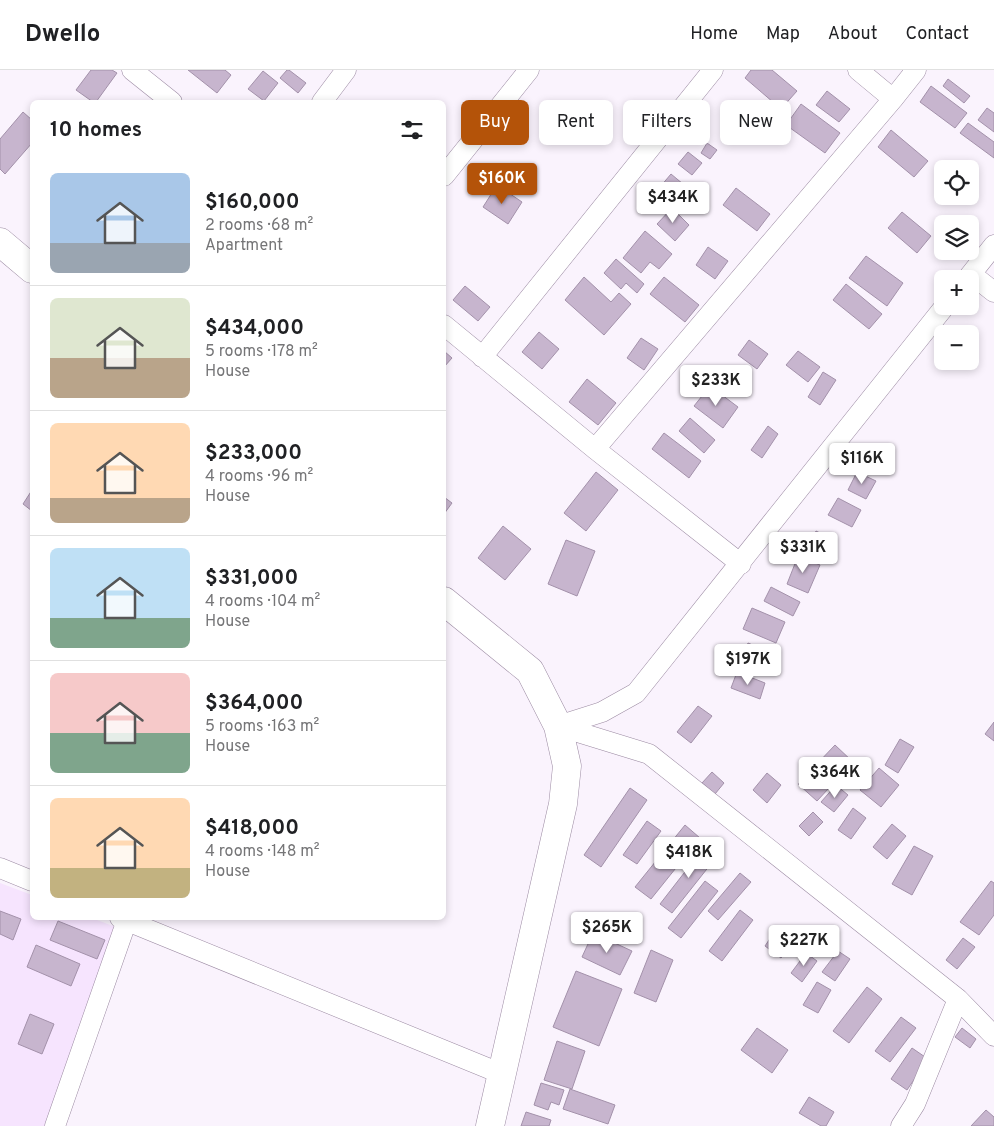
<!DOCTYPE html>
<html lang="en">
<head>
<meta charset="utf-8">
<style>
  :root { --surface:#fff; --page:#f6f6f6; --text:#202124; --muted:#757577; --line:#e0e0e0; --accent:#b45309 }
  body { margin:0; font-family:Overpass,sans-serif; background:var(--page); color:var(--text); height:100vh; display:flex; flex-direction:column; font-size:19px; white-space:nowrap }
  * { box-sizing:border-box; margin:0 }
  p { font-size:16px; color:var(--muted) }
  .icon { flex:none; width:28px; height:28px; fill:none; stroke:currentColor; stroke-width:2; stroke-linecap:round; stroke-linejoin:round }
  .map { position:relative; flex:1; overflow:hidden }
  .drawer { position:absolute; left:30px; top:30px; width:416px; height:820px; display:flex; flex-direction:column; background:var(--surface); border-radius:8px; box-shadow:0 2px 8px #0003 }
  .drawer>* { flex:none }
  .guide { position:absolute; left:461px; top:30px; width:458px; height:45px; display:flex; gap:10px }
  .buttons { position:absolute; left:934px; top:90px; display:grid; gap:10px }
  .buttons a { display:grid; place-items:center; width:45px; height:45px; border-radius:8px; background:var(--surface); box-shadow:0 2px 8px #0003; font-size:25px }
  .price { position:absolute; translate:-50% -42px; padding:0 11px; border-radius:5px; background:#fff; color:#222; font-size:16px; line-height:32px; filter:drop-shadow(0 1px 2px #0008) }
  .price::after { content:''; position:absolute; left:50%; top:30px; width:15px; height:11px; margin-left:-8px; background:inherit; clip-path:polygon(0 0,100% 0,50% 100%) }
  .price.selected { background:var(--accent); color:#fff }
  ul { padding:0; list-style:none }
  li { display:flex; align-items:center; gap:15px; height:125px; padding:0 20px }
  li+li { border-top:1px solid var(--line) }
  li span { display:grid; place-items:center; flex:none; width:140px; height:100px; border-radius:8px; color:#555 }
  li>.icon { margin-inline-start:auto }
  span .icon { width:60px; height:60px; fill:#fffc; stroke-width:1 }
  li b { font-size:21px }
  h2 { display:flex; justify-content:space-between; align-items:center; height:60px; padding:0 20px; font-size:21px }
  .pill { padding:0 18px; border-radius:8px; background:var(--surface); box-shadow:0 2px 8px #0003; font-size:18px; line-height:45px }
  .pill.selected { background:var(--accent); color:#fff }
  header { display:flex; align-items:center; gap:30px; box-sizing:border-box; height:70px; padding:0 25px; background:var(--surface); border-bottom:1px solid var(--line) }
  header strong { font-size:24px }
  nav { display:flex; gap:28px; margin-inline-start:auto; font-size:18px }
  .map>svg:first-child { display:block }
  .built { fill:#f6e4fe }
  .building { fill:#c7b5ce; stroke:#a391aa }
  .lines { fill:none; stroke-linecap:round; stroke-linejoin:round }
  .minor-casing { stroke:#9c8ba3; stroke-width:21 }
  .secondary-casing { stroke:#9c8ba3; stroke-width:29 }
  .minor { stroke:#fff; stroke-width:20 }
  .secondary { stroke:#fff; stroke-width:28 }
</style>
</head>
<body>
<header>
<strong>Dwello</strong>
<nav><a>Home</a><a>Map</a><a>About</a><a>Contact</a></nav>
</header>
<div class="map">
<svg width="994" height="1056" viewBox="0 0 994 1056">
  <rect width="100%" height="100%" fill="#faf3fd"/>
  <path class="built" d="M0 813 32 825V848H92L118 858 46 1056H0Z"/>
  <path class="building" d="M91 0H112L117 3 96 32H93L76 20Z
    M188 0H225L231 5 217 23Z
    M287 0H289L306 13 298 23 280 8Z
    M751 0H772L797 21 781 39 745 8Z
    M263 1 278 13 264 31 248 19Z
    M948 9 970 26 964 33 943 16Z
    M931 16 967 43 955 58 920 32Z
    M827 21 850 39 839 52 816 35Z
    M801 34 840 63 825 83 786 55Z
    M987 38 994 43V62L978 50Z
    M23 42 32 50V73L5 104 0 99V69Z
    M968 53 994 72V88L960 63Z
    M891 60 928 91 914 107 878 77Z
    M707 73 717 80 710 89 701 83Z
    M688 82 702 93 692 105 678 94Z
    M671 104 695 124 684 137 660 117Z
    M497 115 522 132 508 154 483 137Z
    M736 118 770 144 757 161 723 135Z
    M672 138 689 155 675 171 657 154Z
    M902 142 931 166 917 183 888 158Z
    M645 161 672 184 659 199 650 192 641 203 623 188Z
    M708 177 728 191 715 209 696 195Z
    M866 186 903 213 887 236 849 208Z
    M616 189 644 214 637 223 626 213 621 219 604 203Z
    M584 207 611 232 619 223 631 234 604 265 565 230Z
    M664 207 699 235 685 252 650 224Z
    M846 214 882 244 869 259 833 230Z
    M465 216 490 237 478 251 453 230Z
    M539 262 559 279 542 299 522 282Z
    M641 268 658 279 644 300 627 288Z
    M749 270 768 284 757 299 738 285Z
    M444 281 452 288 444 297Z
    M798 281 820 297 808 312 786 295Z
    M823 302 836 310 820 335 808 327Z
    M587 309 616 333 598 355 569 332Z
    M710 316 738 337 723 358 694 336Z
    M690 348 715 370 704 383 679 361Z
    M768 356 778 364 762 388 751 380Z
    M664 363 701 391 689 408 652 379Z
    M596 402 618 420 586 461 564 443Z
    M857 402 876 411 866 429 848 420Z
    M32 420V441L23 434Z
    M444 427 452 433 444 444Z
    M838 428 861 440 852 457 828 445Z
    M503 456 531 479 505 510 478 488Z
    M816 461 836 471 828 489 807 480Z
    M566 470 595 481 577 526 548 514Z
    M798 486 820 495 808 523 787 514Z
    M771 517 800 532 793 546 764 531Z
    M752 538 785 552 776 573 743 559Z
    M748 573 778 586 771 602 741 589Z
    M737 602 765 613 760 629 731 618Z
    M698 636 712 646 691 673 677 662Z
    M994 652V671L985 664Z
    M900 669 914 677 898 703 885 695Z
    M835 675 853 692 817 731 798 714Z
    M879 698 899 715 881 737 860 720Z
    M712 702 724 713 715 724 702 713Z
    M767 703 781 715 767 733 753 720Z
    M836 715 848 725 834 742 821 732Z
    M630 718 647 730 601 797 584 785Z
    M853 738 866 748 851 769 838 760Z
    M813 742 823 752 809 766 799 756Z
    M647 751 661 761 637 794 623 785Z
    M892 754 906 766 887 789 873 777Z
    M685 755 700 768 651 829 635 817Z
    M705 776 718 785 672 843 660 834Z
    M914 776 933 786 912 825 892 814Z
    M740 803 751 812 718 850 708 841Z
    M705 811 718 821 681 868 668 858Z
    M991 811 994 813V845L979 865 960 852Z
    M740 840 753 850 722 891 709 881Z
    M0 841 21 849 13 870 0 864Z
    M58 851 105 870 97 889 50 870Z
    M775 861 792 873 781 888 765 876Z
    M593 863 632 881 620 905 582 887Z
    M963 868 975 877 957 899 946 890Z
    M36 875 80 894 71 916 27 897Z
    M651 880 673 890 656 932 634 923Z
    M838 881 850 889 835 911 822 902Z
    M806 883 817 891 802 912 791 903Z
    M576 901 622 919 599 976 553 957Z
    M817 912 831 920 818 943 803 935Z
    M867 917 882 929 849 973 833 961Z
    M30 944 54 954 42 984 18 974Z
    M901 947 916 958 890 992 875 981Z
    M757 958 788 980 772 1003 741 980Z
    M962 958 976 969 970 978 955 967Z
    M557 971 585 981 572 1019 544 1010Z
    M912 978 928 989 907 1020 891 1009Z
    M541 1013 564 1020 559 1035 551 1032 548 1040 534 1035Z
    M570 1019 615 1035 608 1054 563 1039Z
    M809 1027 834 1042 826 1056H821L799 1043Z
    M986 1040 994 1047V1056H971Z
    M526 1042 551 1050 549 1056H521Z"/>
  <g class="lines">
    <g class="minor-casing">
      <path id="minor" d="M132 0 172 32
        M858 0 893 29
        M322 32 346 0
        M444 106 529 0
        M971 204 994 222
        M967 209 994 175
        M444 255 595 379 741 494
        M482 287 713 0
        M595 379 893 29 916 0
        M558 656 602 642 636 623 945 236
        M558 656 649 684 958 929 994 966
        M0 798 32 811
        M120 848 502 1004
        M55 1056 127 850
        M901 1056 915 1034 958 929"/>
    </g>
    <g class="secondary-casing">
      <path id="secondary" d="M0 172 32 199
        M444 531 530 601 558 656 567 696 563 734 490 1056"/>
    </g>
    <use href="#minor" class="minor"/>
    <use href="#secondary" class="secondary"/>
  </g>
</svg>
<div class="buttons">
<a><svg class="icon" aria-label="locate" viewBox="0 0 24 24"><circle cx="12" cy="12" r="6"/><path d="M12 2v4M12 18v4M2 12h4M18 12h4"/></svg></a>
<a><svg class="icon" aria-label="layers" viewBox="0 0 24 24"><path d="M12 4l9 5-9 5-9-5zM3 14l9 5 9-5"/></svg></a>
<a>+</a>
<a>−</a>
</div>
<b class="price selected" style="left:502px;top:135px">$160K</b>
<b class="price" style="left:673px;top:154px">$434K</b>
<b class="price" style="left:716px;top:337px">$233K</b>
<b class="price" style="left:862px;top:415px">$116K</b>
<b class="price" style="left:803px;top:504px">$331K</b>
<b class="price" style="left:748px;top:616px">$197K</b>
<b class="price" style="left:835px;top:729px">$364K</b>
<b class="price" style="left:689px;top:809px">$418K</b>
<b class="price" style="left:607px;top:884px">$265K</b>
<b class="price" style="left:804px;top:897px">$227K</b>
<div class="guide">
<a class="pill selected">Buy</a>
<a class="pill">Rent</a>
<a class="pill">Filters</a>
<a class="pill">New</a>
</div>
<section class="drawer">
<h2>10 homes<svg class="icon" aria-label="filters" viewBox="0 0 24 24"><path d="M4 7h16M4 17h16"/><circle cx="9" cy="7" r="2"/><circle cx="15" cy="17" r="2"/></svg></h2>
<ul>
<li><span style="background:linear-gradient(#a9c7e8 70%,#9aa5b1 0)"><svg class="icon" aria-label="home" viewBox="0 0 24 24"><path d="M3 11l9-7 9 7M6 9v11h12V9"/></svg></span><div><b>$160,000</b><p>2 rooms · 68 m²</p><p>Apartment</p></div></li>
<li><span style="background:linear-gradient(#dfe7d0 60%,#b9a48a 0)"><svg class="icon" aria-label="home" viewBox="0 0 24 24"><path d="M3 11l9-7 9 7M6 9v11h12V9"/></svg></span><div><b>$434,000</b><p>5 rooms · 178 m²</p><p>House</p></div></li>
<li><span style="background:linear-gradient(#ffd9b3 75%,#b9a48a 0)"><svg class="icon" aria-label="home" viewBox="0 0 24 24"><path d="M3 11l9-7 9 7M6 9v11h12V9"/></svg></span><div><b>$233,000</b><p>4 rooms · 96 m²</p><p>House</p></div></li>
<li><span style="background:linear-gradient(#bfe0f5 70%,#7fa58c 0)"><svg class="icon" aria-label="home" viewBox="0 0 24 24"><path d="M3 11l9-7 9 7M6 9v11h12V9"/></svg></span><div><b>$331,000</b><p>4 rooms · 104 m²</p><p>House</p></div></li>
<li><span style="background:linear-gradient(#f6c9c9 60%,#7fa58c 0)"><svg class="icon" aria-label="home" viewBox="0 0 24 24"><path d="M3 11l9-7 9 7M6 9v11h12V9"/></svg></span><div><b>$364,000</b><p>5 rooms · 163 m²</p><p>House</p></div></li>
<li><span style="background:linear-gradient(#ffd9b3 70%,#c2b280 0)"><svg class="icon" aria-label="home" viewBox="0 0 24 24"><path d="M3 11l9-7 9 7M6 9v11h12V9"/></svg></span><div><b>$418,000</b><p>4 rooms · 148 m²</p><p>House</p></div></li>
</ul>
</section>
</div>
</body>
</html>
